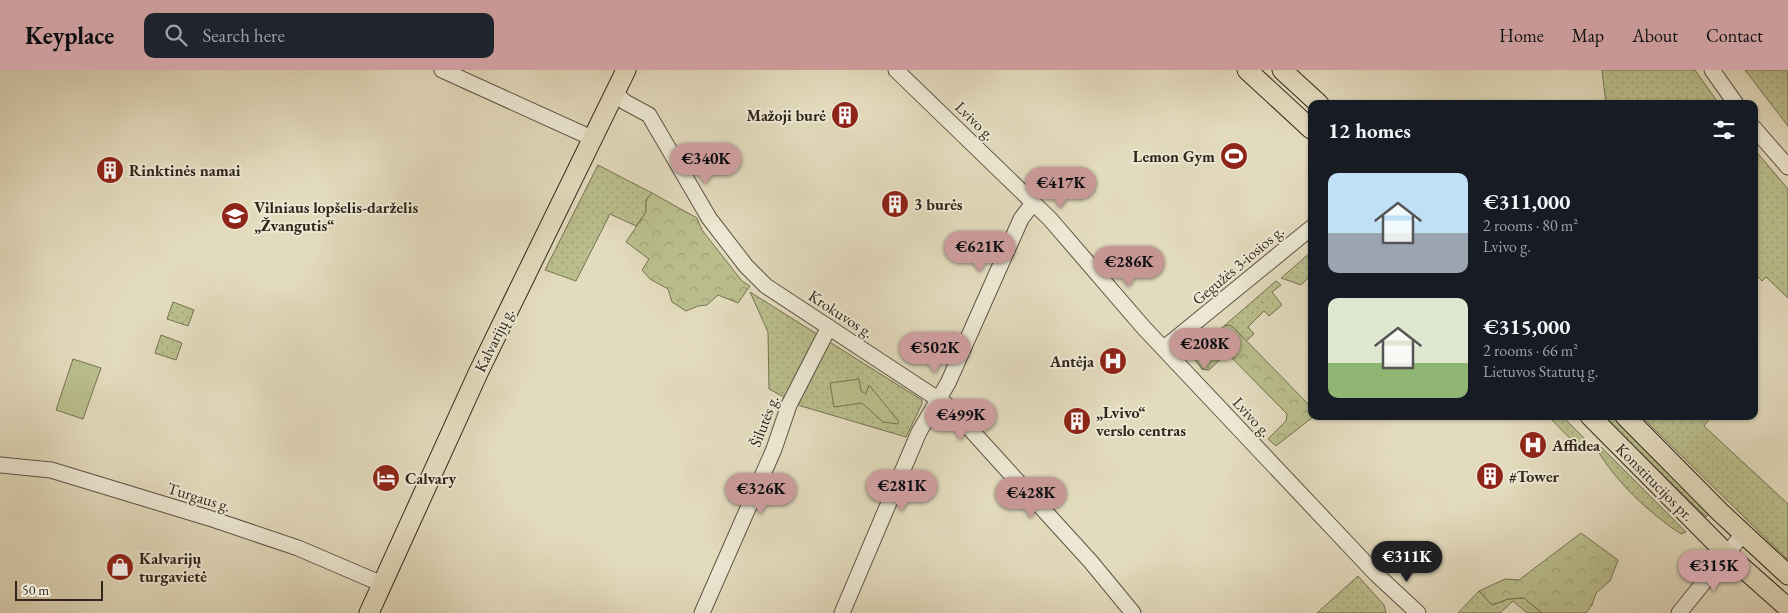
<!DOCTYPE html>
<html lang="en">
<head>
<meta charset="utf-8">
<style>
  :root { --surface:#171b24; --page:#20242c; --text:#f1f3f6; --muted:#9ea1a6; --accent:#c59692 }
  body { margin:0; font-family:"EB Garamond",serif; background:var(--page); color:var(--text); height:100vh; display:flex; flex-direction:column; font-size:19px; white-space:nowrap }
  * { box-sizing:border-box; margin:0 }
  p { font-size:16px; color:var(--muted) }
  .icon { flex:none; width:28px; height:28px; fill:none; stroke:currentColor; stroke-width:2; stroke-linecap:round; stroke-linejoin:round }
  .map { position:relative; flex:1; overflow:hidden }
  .sheet { position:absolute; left:1308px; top:30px; width:450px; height:320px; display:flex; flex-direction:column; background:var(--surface); border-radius:10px; box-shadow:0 1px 4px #0004 }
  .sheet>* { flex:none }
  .scale { position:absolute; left:15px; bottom:12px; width:88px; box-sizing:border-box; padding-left:5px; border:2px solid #30261b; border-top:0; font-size:14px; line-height:18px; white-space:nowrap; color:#30261b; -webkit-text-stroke:4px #ede8d4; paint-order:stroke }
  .price { position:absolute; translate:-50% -42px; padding:0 11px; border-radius:18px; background:var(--accent); color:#111; font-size:16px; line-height:32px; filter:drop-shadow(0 1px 2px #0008) }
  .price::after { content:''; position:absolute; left:50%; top:30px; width:15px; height:11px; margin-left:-8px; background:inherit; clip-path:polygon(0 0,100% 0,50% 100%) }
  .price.active { background:#222; color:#fff }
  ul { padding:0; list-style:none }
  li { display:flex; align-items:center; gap:15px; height:125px; padding:0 20px }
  li span { display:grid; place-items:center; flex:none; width:140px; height:100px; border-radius:10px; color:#555 }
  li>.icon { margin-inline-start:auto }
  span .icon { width:60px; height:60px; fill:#fffc; stroke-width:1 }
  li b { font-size:21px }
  h2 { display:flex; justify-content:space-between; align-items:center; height:60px; padding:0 20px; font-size:21px }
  header { display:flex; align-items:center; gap:30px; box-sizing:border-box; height:70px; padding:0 25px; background:var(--accent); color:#111 }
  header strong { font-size:24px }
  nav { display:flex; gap:28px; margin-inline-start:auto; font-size:18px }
  .search { width:350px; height:45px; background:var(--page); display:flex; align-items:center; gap:12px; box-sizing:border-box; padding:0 18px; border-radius:10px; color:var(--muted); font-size:19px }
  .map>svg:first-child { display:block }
  .grass { fill:url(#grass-dots); stroke:#757254 }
  .forest { fill:url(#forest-crowns); stroke:#757254 }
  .garden { fill:#babe8d; stroke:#757254 }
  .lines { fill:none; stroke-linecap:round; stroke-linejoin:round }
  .minor-casing { stroke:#5d5344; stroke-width:17 }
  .major-casing { stroke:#30261b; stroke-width:21 }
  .minor { stroke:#ede8d4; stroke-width:15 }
  .major { stroke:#e3dbbd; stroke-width:19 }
  .labels { text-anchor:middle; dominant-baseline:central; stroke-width:4; stroke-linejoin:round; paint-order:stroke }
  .poi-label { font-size:16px; font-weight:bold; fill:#30261b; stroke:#ede8d4; text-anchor:start }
  .street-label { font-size:16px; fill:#30261b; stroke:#ede8d4 }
</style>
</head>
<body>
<header>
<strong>Keyplace</strong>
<div class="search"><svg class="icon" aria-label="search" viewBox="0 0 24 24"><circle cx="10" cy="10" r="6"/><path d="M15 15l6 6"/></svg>Search here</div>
<nav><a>Home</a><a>Map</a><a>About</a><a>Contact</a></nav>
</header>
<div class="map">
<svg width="1788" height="543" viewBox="0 0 1788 543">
  <defs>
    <pattern id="grass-dots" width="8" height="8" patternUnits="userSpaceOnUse" patternTransform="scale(1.25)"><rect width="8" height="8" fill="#babe8d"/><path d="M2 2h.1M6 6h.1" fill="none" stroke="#a0a379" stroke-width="1.8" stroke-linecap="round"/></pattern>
    <pattern id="forest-crowns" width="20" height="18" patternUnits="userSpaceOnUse" patternTransform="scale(1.25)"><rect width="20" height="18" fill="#babe8d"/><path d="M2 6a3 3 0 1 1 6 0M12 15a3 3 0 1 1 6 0" fill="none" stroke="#a0a379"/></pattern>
  </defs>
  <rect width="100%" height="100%" fill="#e3dbbd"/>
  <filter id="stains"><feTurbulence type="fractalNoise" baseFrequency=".004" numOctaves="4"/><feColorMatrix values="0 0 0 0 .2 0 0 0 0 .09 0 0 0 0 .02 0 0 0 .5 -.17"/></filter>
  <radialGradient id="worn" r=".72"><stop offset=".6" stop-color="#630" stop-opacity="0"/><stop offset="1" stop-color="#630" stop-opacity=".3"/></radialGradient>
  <path class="grass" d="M1602 0H1695L1719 34H1606Z
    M1745 0H1788V56Z
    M1754 79 1788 119V228L1766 207 1762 211 1754 203Z
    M598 95 652 123 646 130V142L636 156 610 144 576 211 545 200Z
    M1311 182V205L1301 215 1281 208Z
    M1276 211 1281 215 1272 222 1282 235 1269 246 1264 241 1248 257 1254 264 1246 271 1229 255 1224 256Z
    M750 222 922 330V334L906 367 801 336 769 319 768 262Z
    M173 232 194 240 188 256 167 249Z
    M161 265 182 273 176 290 155 283Z
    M1555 346H1562L1585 369 1589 377 1584 383 1551 349Z
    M1603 346H1611L1710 443 1706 447Z
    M1641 346H1712L1704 356 1788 434V490Z
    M1599 375 1686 462 1681 464C1648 442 1616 412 1596 378Z
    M1358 506 1384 535 1386 543H1317Z
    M1479 521 1492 535 1508 529 1524 528 1542 543H1527L1513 531 1500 543H1458Z"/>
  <path class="forest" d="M652 123 697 148 702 160 742 211 750 216 738 233 718 225 707 235 698 236 686 241 672 232 668 219 650 209 642 200 649 189 626 172 646 142V130Z
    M1229 255 1233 257 1311 337V346L1313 347 1276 376 1268 369 1286 351 1287 344 1227 283 1209 300 1202 299 1193 287 1196 279 1224 256Z
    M1581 463 1618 490 1610 511 1596 523 1592 535 1586 543H1542L1524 528 1508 529 1492 535 1479 521 1505 509 1519 510Z"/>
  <path class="garden" d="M73 289 101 298 83 349 56 340Z
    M859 309 861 321 866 324 869 315 899 352 898 354 883 352 862 333 834 337 830 313Z"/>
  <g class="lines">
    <g class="minor-casing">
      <path id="minor" d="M442 0 594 69
        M896 0 1050 149 1144 258 1376 504 1418 543
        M1712 0 1736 34
        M615 23 625 32 649 45 709 148 746 196 766 216 950 337 1091 492 1133 543
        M1754 58 1788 97
        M1164 278 1311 158
        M0 395 51 400 209 448 298 478 382 514
        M702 543 774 379 789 335 829 257
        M842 543 919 362 948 313 1021 149 1033 133
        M1679 543 1743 464"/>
    </g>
    <g class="major-casing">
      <path id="major" d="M1247 0 1311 59
        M1282 0 1319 34
        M1590 346 1726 483 1788 538
        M1625 346 1720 442 1788 505
        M369 543 479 301 626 0"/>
    </g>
    <use href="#minor" class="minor"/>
    <use href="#major" class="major"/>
  </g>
  <defs>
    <g id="building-disc" transform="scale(1.4375)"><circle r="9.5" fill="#8f2418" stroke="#ede8d4"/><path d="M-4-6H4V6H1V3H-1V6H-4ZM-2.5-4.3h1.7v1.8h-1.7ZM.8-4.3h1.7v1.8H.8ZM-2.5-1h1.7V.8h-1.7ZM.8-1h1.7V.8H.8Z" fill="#fff"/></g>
    <g id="stadium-disc" transform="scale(1.4375)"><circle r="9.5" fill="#8f2418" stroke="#ede8d4"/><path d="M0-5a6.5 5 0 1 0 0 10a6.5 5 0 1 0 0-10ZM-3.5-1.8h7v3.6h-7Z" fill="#fff"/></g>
    <g id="school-disc" transform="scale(1.4375)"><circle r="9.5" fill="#8f2418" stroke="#ede8d4"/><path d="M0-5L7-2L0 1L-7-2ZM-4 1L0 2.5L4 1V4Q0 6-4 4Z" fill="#fff"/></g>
    <g id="hospital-disc" transform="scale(1.4375)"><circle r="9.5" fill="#8f2418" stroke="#ede8d4"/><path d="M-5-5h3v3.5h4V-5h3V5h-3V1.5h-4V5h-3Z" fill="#fff"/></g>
    <g id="hotel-disc" transform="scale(1.4375)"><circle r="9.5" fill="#8f2418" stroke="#ede8d4"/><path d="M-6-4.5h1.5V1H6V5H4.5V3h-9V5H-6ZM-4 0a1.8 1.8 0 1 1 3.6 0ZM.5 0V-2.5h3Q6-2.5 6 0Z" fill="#fff"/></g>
    <g id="shop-disc" transform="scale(1.4375)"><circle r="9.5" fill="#8f2418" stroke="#ede8d4"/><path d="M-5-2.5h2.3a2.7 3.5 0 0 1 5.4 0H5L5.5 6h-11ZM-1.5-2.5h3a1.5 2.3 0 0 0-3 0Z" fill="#fff"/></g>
  </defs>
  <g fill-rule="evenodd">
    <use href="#building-disc" x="845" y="45"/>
    <use href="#stadium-disc" x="1234" y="86"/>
    <use href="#building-disc" x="110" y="100"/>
    <use href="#building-disc" x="895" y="134"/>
    <use href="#school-disc" x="235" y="146"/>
    <use href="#hospital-disc" x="1113" y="291"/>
    <use href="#building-disc" x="1077" y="351"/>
    <use href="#hospital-disc" x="1533" y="375"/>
    <use href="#building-disc" x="1490" y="406"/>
    <use href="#hotel-disc" x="386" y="408"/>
    <use href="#shop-disc" x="120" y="497"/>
  </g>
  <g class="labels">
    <g class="poi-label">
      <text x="826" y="45" text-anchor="end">Mažoji burė</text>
      <text x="1215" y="86" text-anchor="end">Lemon Gym</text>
      <text x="129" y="100">Rinktinės namai</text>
      <text x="914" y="134">3 burės</text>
      <text x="254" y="137">Vilniaus lopšelis-darželis<tspan x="254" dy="18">„Žvangutis“</tspan></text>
      <text x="1094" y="291" text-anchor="end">Antėja</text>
      <text x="1096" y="342">„Lvivo“<tspan x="1096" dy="18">verslo centras</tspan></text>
      <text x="1552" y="375">Affidea</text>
      <text x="1509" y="406">#Tower</text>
      <text x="405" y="408">Calvary</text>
      <text x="139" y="488">Kalvarijų<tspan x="139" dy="18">turgavietė</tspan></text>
    </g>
    <g class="street-label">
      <text transform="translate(975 51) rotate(44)">Lvivo g.</text>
      <text transform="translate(1238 195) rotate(-40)">Gegužės 3-iosios g.</text>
      <text transform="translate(841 244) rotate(33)">Krokuvos g.</text>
      <text transform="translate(494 270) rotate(-64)">Kalvarijų g.</text>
      <text transform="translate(1252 347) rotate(47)">Lvivo g.</text>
      <text transform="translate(764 351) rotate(-69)">Šilutės g.</text>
      <text transform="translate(1655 412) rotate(45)">Konstitucijos pr.</text>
      <text transform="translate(199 427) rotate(17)">Turgaus g.</text>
    </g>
  </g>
  <rect width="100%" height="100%" filter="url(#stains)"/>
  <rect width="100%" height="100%" fill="url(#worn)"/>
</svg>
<div class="scale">50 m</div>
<b class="price" style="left:706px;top:115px">€340K</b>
<b class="price" style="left:1061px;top:139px">€417K</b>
<b class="price" style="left:980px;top:203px">€621K</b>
<b class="price" style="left:1129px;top:218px">€286K</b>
<b class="price" style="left:1205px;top:300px">€208K</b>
<b class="price" style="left:935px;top:304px">€502K</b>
<b class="price" style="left:961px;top:371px">€499K</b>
<b class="price" style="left:902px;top:442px">€281K</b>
<b class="price" style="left:761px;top:445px">€326K</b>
<b class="price" style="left:1031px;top:449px">€428K</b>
<b class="price active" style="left:1407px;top:513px">€311K</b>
<b class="price" style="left:1714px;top:522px">€315K</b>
<section class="sheet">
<h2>12 homes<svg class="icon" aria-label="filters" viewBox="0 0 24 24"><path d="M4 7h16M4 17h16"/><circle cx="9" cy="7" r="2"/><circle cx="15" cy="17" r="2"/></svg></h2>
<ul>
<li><span style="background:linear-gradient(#bfe0f5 60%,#9aa5b1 0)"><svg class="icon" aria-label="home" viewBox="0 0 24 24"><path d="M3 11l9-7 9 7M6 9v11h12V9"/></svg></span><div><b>€311,000</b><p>2 rooms · 80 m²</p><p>Lvivo g.</p></div></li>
<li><span style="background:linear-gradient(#dfe7d0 65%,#8fb573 0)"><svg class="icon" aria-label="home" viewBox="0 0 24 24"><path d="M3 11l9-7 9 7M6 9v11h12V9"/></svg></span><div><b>€315,000</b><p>2 rooms · 66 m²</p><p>Lietuvos Statutų g.</p></div></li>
</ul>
</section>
</div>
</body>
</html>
